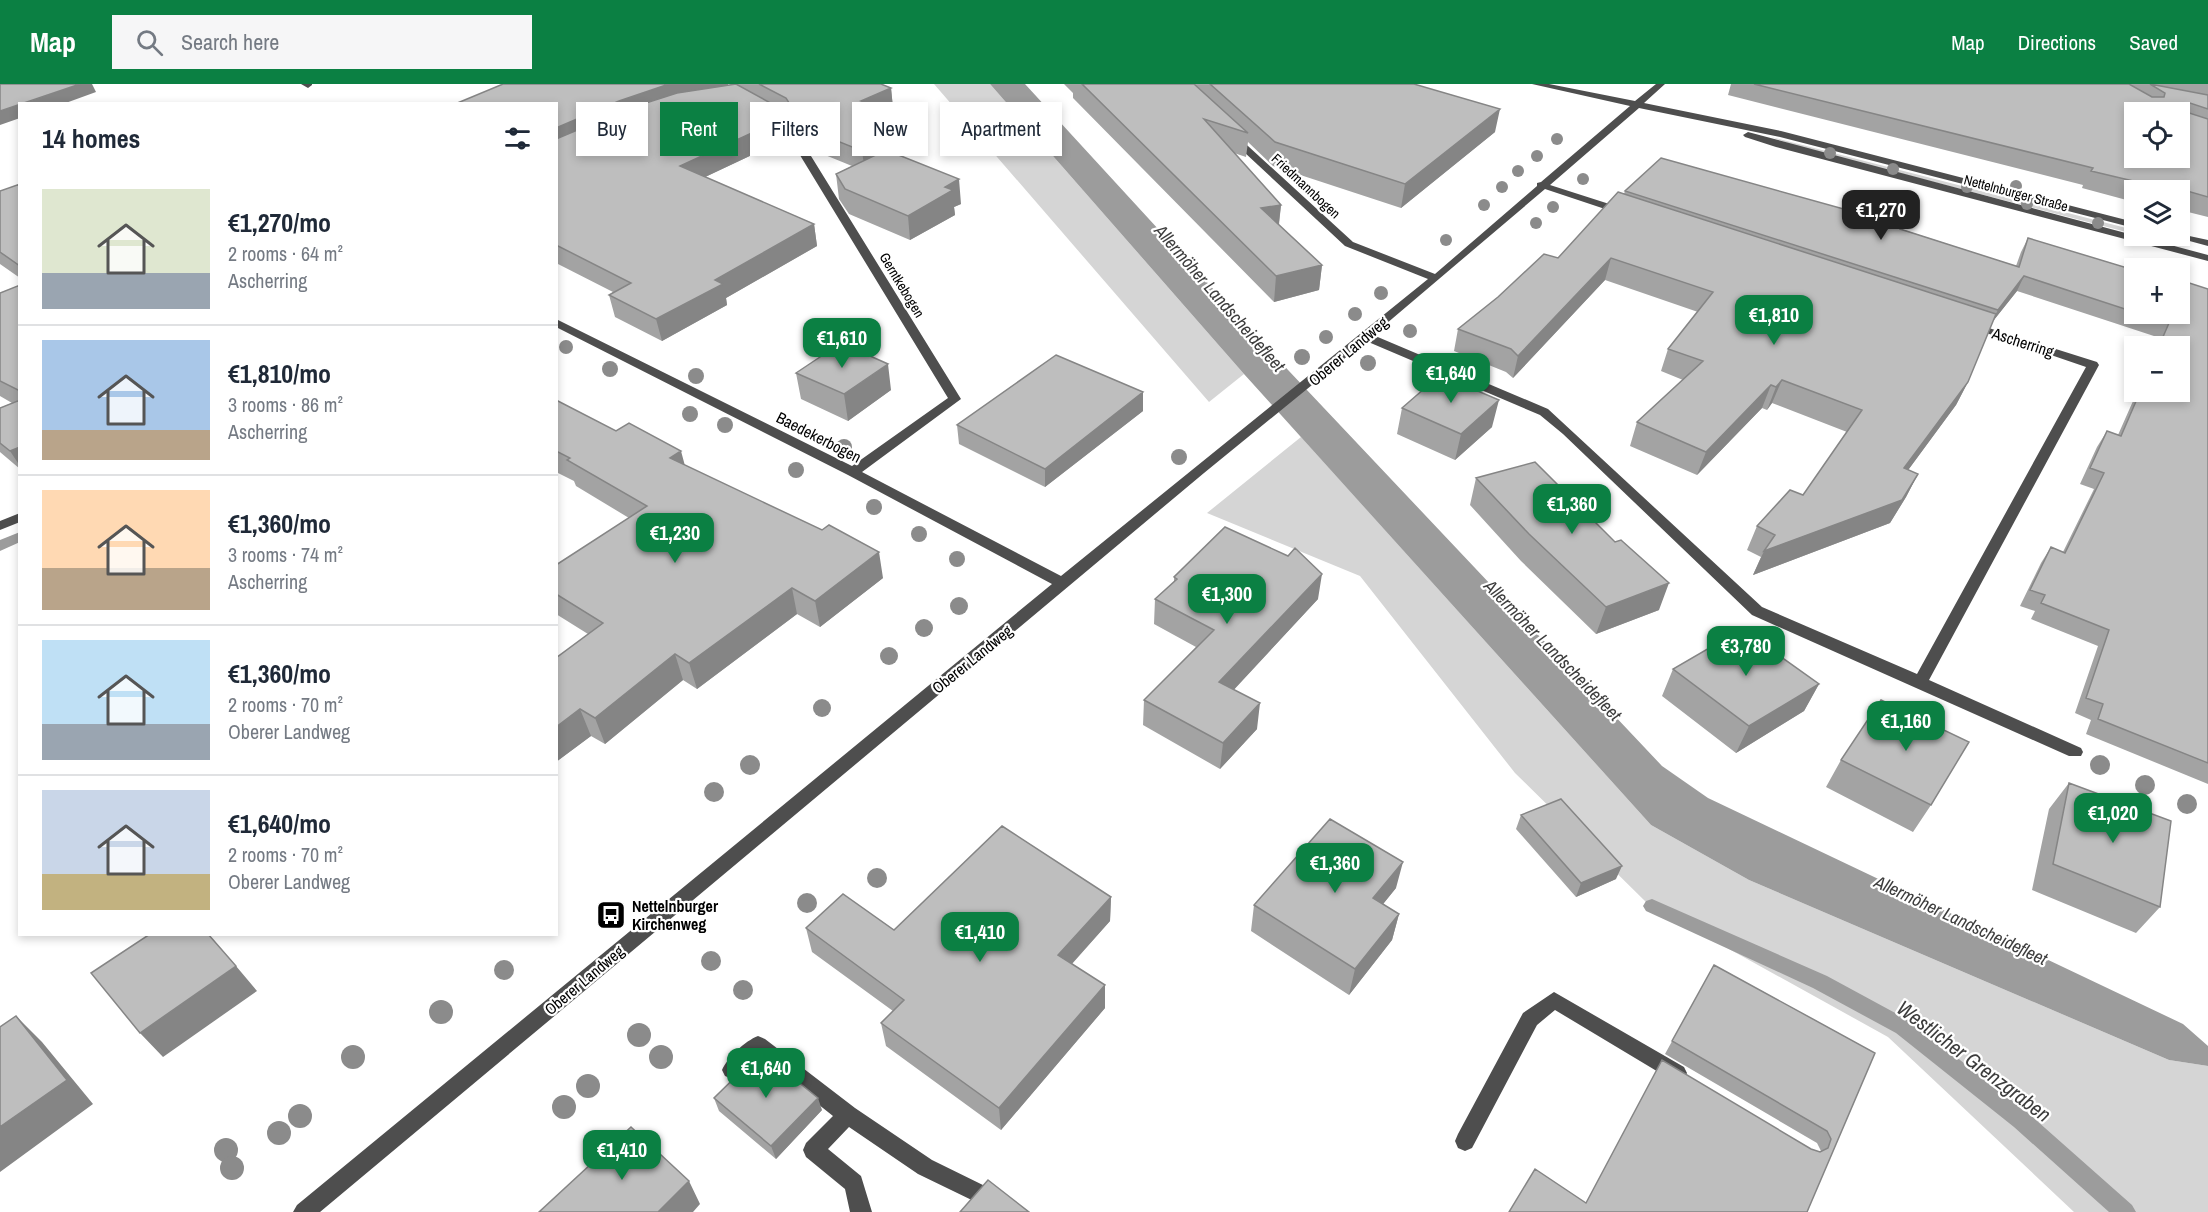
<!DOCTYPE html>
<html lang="en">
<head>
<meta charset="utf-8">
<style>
  :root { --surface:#fff; --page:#f6f6f7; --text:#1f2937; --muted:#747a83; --line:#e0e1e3; --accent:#0b8043 }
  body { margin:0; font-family:"Archivo Narrow",sans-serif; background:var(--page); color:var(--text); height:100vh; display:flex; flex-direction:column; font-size:22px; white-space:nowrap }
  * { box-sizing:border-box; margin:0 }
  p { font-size:20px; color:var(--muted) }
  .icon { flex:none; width:33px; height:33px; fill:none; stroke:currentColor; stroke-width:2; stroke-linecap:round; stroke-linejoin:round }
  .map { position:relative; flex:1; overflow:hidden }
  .side { position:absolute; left:18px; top:18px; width:540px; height:834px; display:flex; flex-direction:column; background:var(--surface); border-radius:0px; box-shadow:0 3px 9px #0003 }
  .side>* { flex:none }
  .top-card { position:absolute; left:576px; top:18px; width:570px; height:54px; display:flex; gap:12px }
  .buttons { position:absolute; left:2124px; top:18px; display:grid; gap:12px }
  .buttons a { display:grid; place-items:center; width:66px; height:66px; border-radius:0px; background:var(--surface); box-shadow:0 3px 9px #0003; font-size:30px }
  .price { position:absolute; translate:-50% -51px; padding:0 14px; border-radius:12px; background:var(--accent); color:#fff; font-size:20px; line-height:39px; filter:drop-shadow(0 2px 3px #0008) }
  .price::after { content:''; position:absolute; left:50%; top:36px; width:18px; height:14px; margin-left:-9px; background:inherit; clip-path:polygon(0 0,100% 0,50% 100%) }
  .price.current { background:#222; color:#fff }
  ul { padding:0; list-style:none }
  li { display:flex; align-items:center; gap:18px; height:150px; padding:0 24px }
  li+li { border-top:2px solid var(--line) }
  li span { display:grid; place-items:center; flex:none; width:168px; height:120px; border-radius:0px; color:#555 }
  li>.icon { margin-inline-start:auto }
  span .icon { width:72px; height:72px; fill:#fffc; stroke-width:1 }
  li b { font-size:26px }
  h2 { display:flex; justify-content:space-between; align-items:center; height:72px; padding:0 24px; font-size:26px }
  .pill { padding:0 21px; border-radius:0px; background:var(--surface); box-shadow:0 3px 9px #0003; font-size:21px; line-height:54px }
  .pill.current { background:var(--accent); color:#fff }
  header { display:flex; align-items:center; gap:36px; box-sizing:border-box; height:84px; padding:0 30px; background:var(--accent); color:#fff }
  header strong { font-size:28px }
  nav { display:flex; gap:33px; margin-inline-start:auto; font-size:21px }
  .search { width:420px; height:54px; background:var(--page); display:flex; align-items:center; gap:15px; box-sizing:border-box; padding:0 21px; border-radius:0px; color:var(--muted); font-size:22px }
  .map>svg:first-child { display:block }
  .green { fill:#d5d5d5 }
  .water { fill:#9c9c9c }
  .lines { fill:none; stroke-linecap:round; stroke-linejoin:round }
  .stream { fill:#9c9c9c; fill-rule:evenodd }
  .minor { fill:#4e4e4e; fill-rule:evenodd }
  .tree { fill:#8b8b8b }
  .wall { fill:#a3a3a3 }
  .shaded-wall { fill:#858585 }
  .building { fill:#bebebe; stroke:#858585; stroke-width:1.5; fill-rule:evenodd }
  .labels { text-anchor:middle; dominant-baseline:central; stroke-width:4.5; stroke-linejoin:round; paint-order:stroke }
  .far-street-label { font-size:14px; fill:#000; stroke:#fff }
  .street-label { font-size:16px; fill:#000; stroke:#fff }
  .poi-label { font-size:16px; font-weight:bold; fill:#000; stroke:#fff; text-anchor:start }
  .water-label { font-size:18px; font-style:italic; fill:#3d3d3d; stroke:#fff }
  .near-water-label { font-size:21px; font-style:italic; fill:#3d3d3d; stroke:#fff }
</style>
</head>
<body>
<header>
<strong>Map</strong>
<div class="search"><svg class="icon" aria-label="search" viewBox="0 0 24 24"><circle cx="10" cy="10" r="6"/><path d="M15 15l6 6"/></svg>Search here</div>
<nav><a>Map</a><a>Directions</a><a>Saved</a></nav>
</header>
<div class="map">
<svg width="2208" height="1128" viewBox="0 0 2208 1128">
  <rect width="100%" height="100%" fill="#fff"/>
  <path class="green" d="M934 0H990L1244 290 1209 318Z
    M1771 53 2134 146V150L1802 64Z
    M1301 353 1651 741 1749 796 2169 976 2208 982V1128H2074L1888 953 1648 820 1515 689 1360 492 1207 429Z"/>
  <path class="water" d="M990 0H1025L1272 269 1662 682 1708 714 2183 940 2208 962V982L2169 976 1749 796 1651 741 1244 290Z"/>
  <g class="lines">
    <path class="stream" d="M20 448V458L0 467V456Z
      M1652 815 1827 892 1910 937 2028 1029 2132 1121 2136 1128H2109L2014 1043 1896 949 1813 904 1646 827 1643 822 1646 817Z"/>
    <path class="minor" d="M301 0H312V1L308 4Z
      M1532 0H1549L1635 17 1656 0H1665L1644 19 1781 47 2134 138V144L1780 53 1639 24 1550 101 1628 126V130H1620L1545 105 1373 251 1548 325 1762 523 1917 590 2086 283 1963 241 1965 239H1973L2097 278 2099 281 1929 596 2081 664 2083 668 2081 672H2069L1752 531 1563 350 1540 331 1366 257 1204 389 320 1128H293L297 1121 1052 500 848 391 556 243V235L852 382 948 314 781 40 764 30V26H770L790 38 961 315 862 388 1061 492 1428 195 1345 162 1230 55V51H1236L1353 158 1435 190 1537 102V99L1541 98 1630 22Z
      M1748 48 2208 171V177L1776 63 1745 53 1743 51Z
      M2180 150 2208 156V162L2171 152H2180Z
      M20 429V438L0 446V437Z
      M1554 908 1684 983 1687 989 1684 995 1677 998 1670 995 1555 926 1537 941 1472 1064 1465 1067 1458 1064 1455 1057 1458 1050 1523 929Z
      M758 952 765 955 855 1024 932 1076 989 1104 992 1111 989 1118 982 1121 918 1090 849 1043 828 1065 861 1092 872 1128H850L845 1105 806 1073 803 1066 806 1059 833 1032 759 973 739 992 732 995 725 992 722 986C728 973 745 957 758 952Z"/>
  </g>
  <g class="tree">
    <circle cx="1557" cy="55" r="6"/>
    <circle cx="1830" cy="69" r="6"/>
    <circle cx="1537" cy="72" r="6"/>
    <circle cx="1893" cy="85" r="6"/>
    <circle cx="1518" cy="87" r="6"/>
    <circle cx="1583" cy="95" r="6"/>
    <circle cx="2016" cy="102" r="6"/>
    <circle cx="1502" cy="103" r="6"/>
    <circle cx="1967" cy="103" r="6"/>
    <circle cx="2027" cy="120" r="6"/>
    <circle cx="1484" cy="121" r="6"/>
    <circle cx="1553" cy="123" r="6"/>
    <circle cx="1536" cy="139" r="6"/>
    <circle cx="2098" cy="139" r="6"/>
    <circle cx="1446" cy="156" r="6"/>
    <circle cx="1381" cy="209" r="7"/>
    <circle cx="1355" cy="230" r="7"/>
    <circle cx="1410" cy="247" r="7"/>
    <circle cx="1326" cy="253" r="7"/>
    <circle cx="566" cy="263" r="7"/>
    <circle cx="1302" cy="273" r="8"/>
    <circle cx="1368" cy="279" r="8"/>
    <circle cx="610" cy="285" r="8"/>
    <circle cx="696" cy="292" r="8"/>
    <circle cx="690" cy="330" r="8"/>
    <circle cx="725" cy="341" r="8"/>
    <circle cx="844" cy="363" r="8"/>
    <circle cx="1179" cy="373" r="8"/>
    <circle cx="796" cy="386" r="8"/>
    <circle cx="874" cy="423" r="8"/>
    <circle cx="919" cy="450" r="8"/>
    <circle cx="957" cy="475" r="8"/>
    <circle cx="959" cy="522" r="9"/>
    <circle cx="924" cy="544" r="9"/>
    <circle cx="889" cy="572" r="9"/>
    <circle cx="822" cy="624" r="9"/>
    <circle cx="750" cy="681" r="10"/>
    <circle cx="2100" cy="681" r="10"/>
    <circle cx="2145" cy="701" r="10"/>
    <circle cx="714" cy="708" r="10"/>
    <circle cx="2187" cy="720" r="10"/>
    <circle cx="877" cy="794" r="10"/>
    <circle cx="807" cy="819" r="10"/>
    <circle cx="711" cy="877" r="10"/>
    <circle cx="504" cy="886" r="10"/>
    <circle cx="743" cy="906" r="10"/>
    <circle cx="441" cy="928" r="12"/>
    <circle cx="639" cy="951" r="12"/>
    <circle cx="353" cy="973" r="12"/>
    <circle cx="661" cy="973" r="12"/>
    <circle cx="588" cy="1002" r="12"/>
    <circle cx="564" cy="1023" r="12"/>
    <circle cx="300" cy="1032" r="12"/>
    <circle cx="279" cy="1049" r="12"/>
    <circle cx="226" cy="1066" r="12"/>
    <circle cx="232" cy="1084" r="12"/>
  </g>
  <path class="wall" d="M503 0H728V1L734 0H881L891 4 893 24 887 26 897 34 907 39 910 64 898 70 961 120 954 123 955 131 910 156 849 130 839 115 836 90 852 82 808 64 789 34 781 29 785 36 788 56 786 55 705 93 814 140 817 162 726 214 727 221 662 257 615 233 609 211 613 208 556 179V20Z
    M1064 0H1415L1495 48 1401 124 1273 82 1248 58 1246 73 1234 69 1281 121 1279 141 1322 181 1319 206 1274 218 1073 14V9Z
    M1731 0H2208V133L2180 126V106H2134V118L2082 104 2083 101 1728 11Z
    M20 100V194L0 180V107Z
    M1625 107 1901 145 2016 182 2021 168 2028 154 2134 186V230H2180L2208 205V700L2086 650 2091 636 2075 629 2098 562 2031 535 2035 527 2020 522 2041 479 2051 463 2063 468 2094 405 2080 400 2097 363 2107 347 2118 351 2137 308H2180V262H2157L2160 254 2017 207 1993 237 1968 298 1956 321 1908 386 1918 390 1906 413 1890 439 1753 491 1761 473 1747 466 1757 442 1803 411 1847 348 1772 319 1767 326 1762 324 1697 391 1630 362 1637 338 1683 296 1661 287 1668 265 1698 228 1605 196 1513 294 1506 288 1454 267 1458 245 1558 174 1624 110Z
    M20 201V385L0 368V324L12 319 0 312V209Z
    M796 289 891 306 848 337 801 315Z
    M1143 308V327L1045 403 959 360 957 341Z
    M556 316 616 347 685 381 883 494 820 543 797 530 697 605 683 596 605 660 591 652 556 678 588 550 556 530V481L629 434 576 402 574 397 556 388Z
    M1402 324 1492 343 1455 376 1397 350Z
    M1476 394 1659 526 1596 550 1521 477 1470 421Z
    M1174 493 1318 515 1233 606 1257 645 1220 685 1143 641 1144 616 1196 563 1154 540 1155 515 1174 498Z
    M1673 585 1819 600 1804 627 1736 669 1662 612Z
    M1841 676 1931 721 1913 748 1826 703Z
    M2069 699 2160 823 2136 849 2032 806 2049 725Z
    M1521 731 1616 795 1576 813 1516 745Z
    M1396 804 1383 820 1399 830 1392 856 1349 911 1251 847 1254 821Z
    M1111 813 1110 837 1072 880 1105 924 1001 1046 886 962 881 939 893 927 812 868 806 844 894 846Z
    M1714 881 1875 969 1807 1128 1585 1119 1811 1065 1820 1068 1821 1067 1817 1059 1665 970Z
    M714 1014 822 1026 776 1075 719 1027Z"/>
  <path class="shaded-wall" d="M80 0H92L96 8 63 20H21Z
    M669 0H728L729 10 556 66V44L619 17Z
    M891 4 893 24 864 37 861 17Z
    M20 20V34L0 41V27Z
    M1500 25 1495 48 1401 124 1405 100Z
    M896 30 898 49 901 41 907 39 910 64 865 88 862 67 891 32Z
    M782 35 786 55 684 103 680 82Z
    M959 95 961 120 954 123 955 131 910 156 908 132 945 103Z
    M1281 121 1278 146 1261 124Z
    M814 140 817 162 726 214 727 221 662 257 656 235 715 196Z
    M1611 174 1605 196 1513 294 1518 272Z
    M1322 181 1319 206 1274 218 1276 192Z
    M2024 192 2017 207 1990 241 1998 226Z
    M888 280 891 306 848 337 844 310Z
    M1782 296 1772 319 1767 326 1776 303Z
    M1968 298 1956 321 1892 408 1904 384Z
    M1771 301 1762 324 1697 391 1706 368Z
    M1143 308V327L1045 403V385Z
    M1499 316 1492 343 1455 376 1461 350Z
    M20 363V382L10 367Z
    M681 367 688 393 670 374Z
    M1918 390 1906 413 1890 439 1753 491 1764 467Z
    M879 468 883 494 820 543 815 517Z
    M1322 490 1318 515 1217 624 1219 598Z
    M1669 499 1659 526 1596 550 1606 523Z
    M792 504 797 530 697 605 689 579Z
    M675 570 683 596 605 660 595 634Z
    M1819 600 1804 627 1736 669 1749 642Z
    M1260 619 1257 645 1220 685 1223 659Z
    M580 625 591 652 556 678V643Z
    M1403 778 1396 804 1367 840 1373 814Z
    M1622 782 1616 795 1576 813 1581 799Z
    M1111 813 1110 837 1059 894 1058 871Z
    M1399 830 1392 856 1349 911 1355 885Z
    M236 882 257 907 163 973 140 949Z
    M1105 901V924L1001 1046 999 1024Z
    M16 932 42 958 93 1020 0 1088V1043Z
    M818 1014 822 1026 776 1075 771 1062Z
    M689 1097 700 1120 693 1128H658Z"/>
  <path class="building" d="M0 0H80L0 27Z
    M503 0H669L619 17 556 44V20H455Z
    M736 0 776 22 785 36 782 35 680 82 814 140 715 196 723 200 656 235 609 211 631 199 556 161V55L627 25 677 9Z
    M759 0H881L891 4 861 17 896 30 891 32 907 39 901 41 908 44 862 67 805 44 786 14Z
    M1082 0H1194L1248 49 1204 35 1281 121 1261 124 1322 181 1276 192Z
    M1210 0H1414L1500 25 1405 100 1275 58Z
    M1754 0H2129L2152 13H2164L2165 9 2150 0 2208 11V25L2190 19 2187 21 2189 29 2208 35V113L2184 106 2182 109H2180V106H2171L2091 87 2093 84ZM2134 28H2180V74H2134Z
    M886 66 959 95 945 103 953 106 908 132 845 105 836 90Z
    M1661 74 1858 129 1902 142 1900 145 2019 183 2028 154 2134 186V228L2024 192 1998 226 1625 107Z
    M20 100V182L0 168V107Z
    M1618 108 1996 230 1968 298 1904 384 1918 390 1902 416 1764 467 1775 451 1757 442 1790 406 1803 411 1862 326 1782 296 1776 303 1771 301 1706 368 1637 338 1703 277 1668 265 1713 208 1611 174 1518 272 1511 265 1458 245 1498 213 1544 170 1558 174Z
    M2180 196 2208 205V679L2098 635 2103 620 2086 614 2109 546 2041 519 2045 511 2030 506 2051 463 2065 469 2104 389 2090 384 2107 347 2121 352 2140 308H2180V262H2159L2169 239 2139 230H2180Z
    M20 201V307L0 297V209Z
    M841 259 888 280 844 310 796 289Z
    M1056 271 1143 308 1045 385 957 341Z
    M1440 291 1499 316 1461 350 1402 324Z
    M20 316V363L10 367 0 359V324Z
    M556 316 616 347 629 339 681 367 670 374 822 446 829 441 879 468 815 517 792 504 689 579 675 570 595 634 580 625 556 643V574L603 539 556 510V481L647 422 567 376 570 374 556 367Z
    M1535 378 1615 458 1621 456 1669 499 1606 523 1529 450 1476 394Z
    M1225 443 1288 472 1295 464 1322 490 1219 598 1260 619 1223 659 1144 616 1214 546 1155 515 1177 495 1174 493Z
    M1742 545 1819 600 1749 642 1673 585Z
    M1881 616 1969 658 1931 721 1841 676Z
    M2069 699 2171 737 2160 823 2053 780Z
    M1561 715 1622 782 1581 799 1521 731Z
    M1330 735 1403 778 1373 814 1399 830 1355 885 1254 821Z
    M1002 742 1111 813 1058 871 1105 901 999 1024 881 939 904 916 806 844 843 810 894 846Z
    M150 850H208L236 882 140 949 91 889Z
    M1714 881 1875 969 1807 1128H1509L1535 1085 1586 1119 1662 976 1811 1065 1820 1068 1828 1064 1831 1055 1827 1047 1672 957Z
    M16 932 67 996 0 1043V943Z
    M761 968 818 1014 771 1062 714 1014Z
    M631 1043 689 1097 658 1128H539Z
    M988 1096 1029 1128H960Z"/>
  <defs>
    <g id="bus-square" transform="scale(1.5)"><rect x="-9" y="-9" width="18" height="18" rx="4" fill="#000" stroke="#fff"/><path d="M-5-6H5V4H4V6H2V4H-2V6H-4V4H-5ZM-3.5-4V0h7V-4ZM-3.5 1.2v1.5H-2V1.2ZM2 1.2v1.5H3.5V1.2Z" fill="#fff"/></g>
  </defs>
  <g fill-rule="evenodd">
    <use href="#bus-square" x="611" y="831"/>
  </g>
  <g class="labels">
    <g class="far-street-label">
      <text transform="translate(1306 102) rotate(43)">Friedmannbogen</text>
      <text transform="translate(2016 109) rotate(15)">Nettelnburger Straße</text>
      <text transform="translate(902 201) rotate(59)">Gerntkebogen</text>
    </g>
    <g class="street-label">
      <text transform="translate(2023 258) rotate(18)">Ascherring</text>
      <text transform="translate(1348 267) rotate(-40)">Oberer Landweg</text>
      <text transform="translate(819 353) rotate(27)">Baedekerbogen</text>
      <text transform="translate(972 575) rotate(-39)">Oberer Landweg</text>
      <text transform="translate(584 896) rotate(-40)">Oberer Landweg</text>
    </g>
    <g class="poi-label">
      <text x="632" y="822">Nettelnburger<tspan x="632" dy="18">Kirchenweg</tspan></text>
    </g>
    <g class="water-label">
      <text transform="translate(1220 214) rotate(49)">Allermöher Landscheidefleet</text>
      <text transform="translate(1553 566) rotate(46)">Allermöher Landscheidefleet</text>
      <text transform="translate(1961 836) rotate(25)">Allermöher Landscheidefleet</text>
    </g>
    <g class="near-water-label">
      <text transform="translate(1974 977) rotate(37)">Westlicher Grenzgraben</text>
    </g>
  </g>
</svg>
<div class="buttons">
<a><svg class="icon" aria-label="locate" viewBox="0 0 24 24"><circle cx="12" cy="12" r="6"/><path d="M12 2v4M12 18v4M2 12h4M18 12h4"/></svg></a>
<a><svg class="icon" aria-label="layers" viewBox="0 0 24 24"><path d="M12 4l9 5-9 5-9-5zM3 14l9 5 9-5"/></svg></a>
<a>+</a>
<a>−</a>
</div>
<b class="price current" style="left:1881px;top:157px">€1,270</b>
<b class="price" style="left:1774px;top:262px">€1,810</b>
<b class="price" style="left:842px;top:285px">€1,610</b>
<b class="price" style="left:1451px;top:320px">€1,640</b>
<b class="price" style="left:1572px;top:451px">€1,360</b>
<b class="price" style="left:675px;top:480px">€1,230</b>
<b class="price" style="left:1227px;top:541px">€1,300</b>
<b class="price" style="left:1746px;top:593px">€3,780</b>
<b class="price" style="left:1906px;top:668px">€1,160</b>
<b class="price" style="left:2113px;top:760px">€1,020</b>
<b class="price" style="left:1335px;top:810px">€1,360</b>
<b class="price" style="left:980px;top:879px">€1,410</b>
<b class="price" style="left:766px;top:1015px">€1,640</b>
<b class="price" style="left:622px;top:1097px">€1,410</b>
<div class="top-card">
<a class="pill">Buy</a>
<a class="pill current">Rent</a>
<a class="pill">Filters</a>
<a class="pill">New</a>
<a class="pill">Apartment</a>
</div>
<section class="side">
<h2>14 homes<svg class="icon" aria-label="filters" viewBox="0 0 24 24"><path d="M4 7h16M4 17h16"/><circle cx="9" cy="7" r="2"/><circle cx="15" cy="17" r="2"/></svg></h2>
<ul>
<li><span style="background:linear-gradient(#dfe7d0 70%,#9aa5b1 0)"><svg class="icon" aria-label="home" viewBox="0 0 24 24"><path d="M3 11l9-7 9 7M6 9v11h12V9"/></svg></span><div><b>€1,270/mo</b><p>2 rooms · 64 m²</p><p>Ascherring</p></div></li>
<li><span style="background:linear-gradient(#a9c7e8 75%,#b9a48a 0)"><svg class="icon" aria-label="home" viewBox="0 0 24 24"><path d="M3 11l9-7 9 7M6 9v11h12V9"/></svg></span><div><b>€1,810/mo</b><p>3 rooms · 86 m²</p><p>Ascherring</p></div></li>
<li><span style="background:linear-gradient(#ffd9b3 65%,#b9a48a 0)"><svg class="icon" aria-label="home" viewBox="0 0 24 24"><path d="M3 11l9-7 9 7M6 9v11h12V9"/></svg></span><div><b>€1,360/mo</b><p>3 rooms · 74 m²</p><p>Ascherring</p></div></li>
<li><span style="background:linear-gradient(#bfe0f5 70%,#9aa5b1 0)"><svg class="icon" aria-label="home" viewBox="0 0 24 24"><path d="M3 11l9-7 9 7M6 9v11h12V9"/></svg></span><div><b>€1,360/mo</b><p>2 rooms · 70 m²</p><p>Oberer Landweg</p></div></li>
<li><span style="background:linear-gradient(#c9d6e8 70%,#c2b280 0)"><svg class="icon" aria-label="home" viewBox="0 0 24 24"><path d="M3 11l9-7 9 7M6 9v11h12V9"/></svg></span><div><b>€1,640/mo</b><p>2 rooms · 70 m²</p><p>Oberer Landweg</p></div></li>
</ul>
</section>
</div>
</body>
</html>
